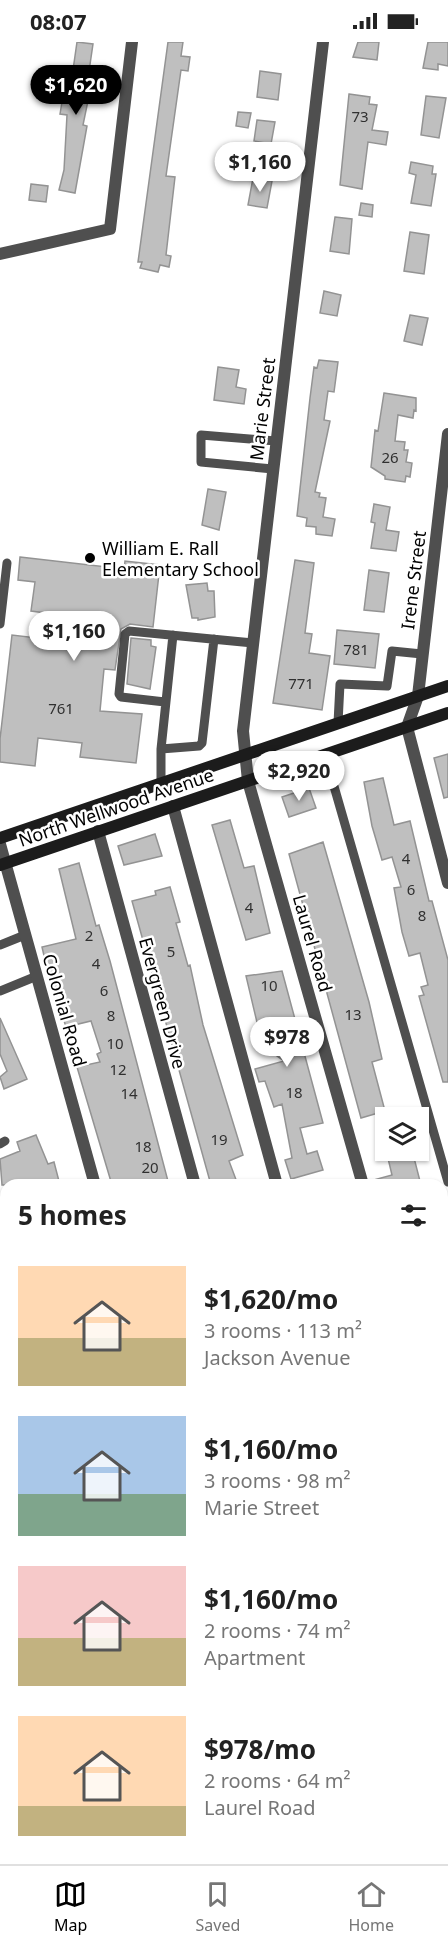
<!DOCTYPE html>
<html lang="en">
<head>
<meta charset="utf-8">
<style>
  :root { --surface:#fff; --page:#f2f2f2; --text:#222; --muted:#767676; --line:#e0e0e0; --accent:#000 }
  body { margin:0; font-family:"Noto Sans",sans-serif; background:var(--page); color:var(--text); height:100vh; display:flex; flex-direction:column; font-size:22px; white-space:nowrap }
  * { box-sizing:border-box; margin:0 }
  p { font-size:20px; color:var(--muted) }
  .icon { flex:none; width:33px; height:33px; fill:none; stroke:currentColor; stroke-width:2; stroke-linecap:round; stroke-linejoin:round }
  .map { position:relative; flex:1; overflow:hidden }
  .sheet { position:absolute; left:0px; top:1137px; width:448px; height:686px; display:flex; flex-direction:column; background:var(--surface); border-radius:18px 18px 0 0; box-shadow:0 2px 4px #0004 }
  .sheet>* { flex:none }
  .buttons { position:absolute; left:375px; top:1065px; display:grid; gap:12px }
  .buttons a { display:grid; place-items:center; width:54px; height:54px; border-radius:0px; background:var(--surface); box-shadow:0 2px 4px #0004; font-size:30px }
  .price { position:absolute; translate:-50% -51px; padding:0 14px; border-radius:21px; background:#fff; color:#222; font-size:20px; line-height:39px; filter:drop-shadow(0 2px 3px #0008) }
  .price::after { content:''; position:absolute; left:50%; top:36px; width:18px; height:14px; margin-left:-9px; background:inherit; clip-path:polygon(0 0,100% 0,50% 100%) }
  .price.active { background:var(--accent); color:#fff }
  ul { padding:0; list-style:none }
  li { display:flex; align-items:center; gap:18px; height:150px; padding:0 18px }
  li span { display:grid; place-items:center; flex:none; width:168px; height:120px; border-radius:0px; color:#555 }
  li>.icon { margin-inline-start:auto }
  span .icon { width:72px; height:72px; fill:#fffc; stroke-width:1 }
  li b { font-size:26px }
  h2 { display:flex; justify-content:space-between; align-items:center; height:72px; padding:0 18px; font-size:26px }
  .status { display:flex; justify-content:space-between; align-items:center; height:42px; padding:0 30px; background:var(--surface); direction:ltr }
  .status svg { height:16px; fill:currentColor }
  .tabs { display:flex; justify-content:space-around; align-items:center; height:84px; border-top:2px solid var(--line); background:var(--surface); font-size:16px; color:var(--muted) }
  .tabs a { display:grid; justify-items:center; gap:3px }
  .tabs .active { color:var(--accent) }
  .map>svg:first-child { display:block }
  .building { fill:#bfbfbf; stroke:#939393; stroke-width:1.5 }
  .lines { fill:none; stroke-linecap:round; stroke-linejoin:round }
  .service { stroke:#4f4f4f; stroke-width:9 }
  .minor { stroke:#4f4f4f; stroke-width:12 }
  .secondary { stroke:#1c1c1c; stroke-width:12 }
  .poi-dot { fill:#000; stroke:#fff; stroke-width:2 }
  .labels { text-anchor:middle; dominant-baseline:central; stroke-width:5; stroke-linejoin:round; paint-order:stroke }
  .number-label { font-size:15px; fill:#303030 }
  .street-label { font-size:18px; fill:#000; stroke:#fff }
  .poi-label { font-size:18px; fill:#000; stroke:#fff; text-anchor:start }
</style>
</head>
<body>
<div class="status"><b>08:07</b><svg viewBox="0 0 49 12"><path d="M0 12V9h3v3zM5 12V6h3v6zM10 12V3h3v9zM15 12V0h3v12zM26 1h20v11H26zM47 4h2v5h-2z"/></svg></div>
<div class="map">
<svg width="448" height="1822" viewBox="0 0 448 1822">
  <rect width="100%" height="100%" fill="#fff"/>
  <path class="building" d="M77 0 93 2 87 43 91 44 83 83 87 84 75 151 59 148 64 128 67 73 60 72 64 48 70 49Z
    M168 0H183L181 14 190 15 188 29 181 28 166 134 175 135 166 213 171 214 169 225 160 223 158 230 140 226 142 220H138Z
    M358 0H379L377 18 353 15Z
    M428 0H448V24L438 22V28L423 26Z
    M260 29 281 32 278 58 257 55Z
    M349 52 370 55 369 62 377 63 372 88 388 90 386 103 368 100 362 147 340 143Z
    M426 54 446 56 439 96 421 93Z
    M238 70 251 71 248 86 236 84Z
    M257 78 275 80 271 102 254 99Z
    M230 119 244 122 242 136 228 134Z
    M411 120 433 124 432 132H436L431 164 411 161 416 133 409 131Z
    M253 136 272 139 267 166 248 163Z
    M31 142 48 144 46 160 29 158Z
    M361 161 373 163 372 175 359 173Z
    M335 175 352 177 349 212 330 209Z
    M410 190 429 193 424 232 404 229Z
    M324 249 341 253 337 274 320 271Z
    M410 273 428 276 422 303 404 299Z
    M319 318 338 320 334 350 328 349 324 378 330 379 315 450 320 451 319 455 326 456 323 475 335 477 332 494 316 492V485L306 484 307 476 297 474 310 356 314 325 317 326Z
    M218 325 239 328 236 345 246 347 244 362 214 358Z
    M384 351 416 356V369L414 368 413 376 398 373 395 399 405 400 404 408H408L406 420 412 421 410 435 406 434 405 440 385 437V434L371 425 375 388 378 389Z
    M208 447 226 450 219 488 202 483Z
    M374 462 390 465 386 488 399 490 396 509 371 506 375 481 371 480Z
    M20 515 124 527 125 519 160 523 153 585 130 582 121 587 115 628 104 627 100 669 142 672 136 721 80 715 82 701 38 696 35 724 0 720V697L12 593 105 604 108 579 31 569 35 540 18 538Z
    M295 518 314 521 305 591 312 592 309 611 330 614 322 668 273 661Z
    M369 528 389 531 384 570 364 568Z
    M207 541 208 549H214L215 575 198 578V576H192L186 543Z
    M337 588 379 592 375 626 334 622Z
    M131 596 151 598V604L156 605 150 647 127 642Z
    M448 712V755L444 756 434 716Z
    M383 736 394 783 410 779 429 859H432L448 918V1040H443L419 954 424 953 421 945 428 943 420 911 409 914 402 890 394 846 401 845 392 815 382 818 372 784 364 740Z
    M309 746 316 766 289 775 282 755Z
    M230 778 244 826 254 824 270 891 246 898 212 783Z
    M155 792 162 814 124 823 118 804Z
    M323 800 369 960 382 1017 372 1020 385 1069 361 1076 289 812Z
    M79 821 96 884 99 883 110 919 169 1143H112L77 1025 100 1020 97 1012 101 1010 91 979 66 985 45 918 42 905 76 897 59 827Z
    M170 845 180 880 176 881 188 924 190 923 203 983 243 1113 229 1119 238 1143H211L132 859 156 853 155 849Z
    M282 929 323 1081 300 1086 307 1112 317 1109 323 1128 291 1137 285 1118 292 1116 282 1062 274 1065 265 1039 259 1040 255 1027 284 1019 277 1014 272 990 260 993 246 934Z
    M0 976 27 1037 4 1047 0 1035 7 1029 0 1012Z
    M36 1093 48 1122 54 1120 60 1143H2L0 1117 20 1109 17 1100Z
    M386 1108H412L421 1143H371L370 1139 392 1133Z"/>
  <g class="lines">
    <path class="service" d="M273 427 201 420V393L276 399
      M0 582 7 521
      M165 660 121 655 119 652 125 592 129 589 253 601
      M338 681 340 642 387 644 392 609 422 612
      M161 707 199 704 202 701 214 597
      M325 713 448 1140
      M161 741V707L173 593
      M0 903 25 893
      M0 949 37 934
      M0 1102 5 1099"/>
    <path class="minor" d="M323 0 243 689 248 739 363 1143
      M0 212 110 187 132 0
      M448 392 418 654 407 685 448 841
      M173 764 277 1143
      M98 789 195 1143
      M0 802 95 1143
      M442 1203 448 1202
      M0 1337 6 1351
      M0 1402 6 1400
      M0 1741 6 1755
      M33 1816 35 1822
      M208 1816 211 1822
      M405 1816 407 1822"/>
    <path class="secondary" d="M0 796 448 644
      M0 823 448 671
      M0 1217 6 1221
      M442 1505 448 1509"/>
  </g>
  <circle class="poi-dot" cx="90" cy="516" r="6"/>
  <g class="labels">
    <g class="number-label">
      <text x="360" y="74">73</text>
      <text x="390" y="415">26</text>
      <text x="356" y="607">781</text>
      <text x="301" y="641">771</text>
      <text x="61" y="666">761</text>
      <text x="406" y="816">4</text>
      <text x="411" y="847">6</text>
      <text x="249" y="865">4</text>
      <text x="422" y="873">8</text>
      <text x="89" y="893">2</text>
      <text x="171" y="909">5</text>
      <text x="96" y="921">4</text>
      <text x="269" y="943">10</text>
      <text x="104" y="948">6</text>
      <text x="353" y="972">13</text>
      <text x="111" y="973">8</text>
      <text x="115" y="1001">10</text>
      <text x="118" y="1027">12</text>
      <text x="294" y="1050">18</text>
      <text x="129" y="1051">14</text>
      <text x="219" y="1097">19</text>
      <text x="143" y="1104">18</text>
      <text x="150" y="1125">20</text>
    </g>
    <g class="street-label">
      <text transform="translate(262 367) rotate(-83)">Marie Street</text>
      <text transform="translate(413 538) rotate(-83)">Irene Street</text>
      <text transform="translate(116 765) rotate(-19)">North Wellwood Avenue</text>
      <text transform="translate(313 901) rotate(74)">Laurel Road</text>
      <text transform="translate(163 961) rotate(75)">Evergreen Drive</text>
      <text transform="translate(65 968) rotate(74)">Colonial Road</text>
    </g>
    <g class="poi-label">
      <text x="102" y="506">William E. Rall<tspan x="102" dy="21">Elementary School</tspan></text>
    </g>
  </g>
</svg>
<div class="buttons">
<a><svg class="icon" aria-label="layers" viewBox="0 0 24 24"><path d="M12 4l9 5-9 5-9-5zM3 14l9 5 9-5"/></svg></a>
</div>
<b class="price active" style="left:76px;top:74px">$1,620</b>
<b class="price" style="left:260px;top:151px">$1,160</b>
<b class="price" style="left:74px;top:620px">$1,160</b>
<b class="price" style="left:299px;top:760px">$2,920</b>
<b class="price" style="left:287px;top:1026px">$978</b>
<section class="sheet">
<h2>5 homes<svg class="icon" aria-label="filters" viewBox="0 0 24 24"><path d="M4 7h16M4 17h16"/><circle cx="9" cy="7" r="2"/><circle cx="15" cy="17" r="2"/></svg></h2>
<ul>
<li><span style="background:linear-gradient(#ffd9b3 60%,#c2b280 0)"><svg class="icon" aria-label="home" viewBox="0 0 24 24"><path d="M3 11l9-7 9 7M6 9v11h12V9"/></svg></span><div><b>$1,620/mo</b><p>3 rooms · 113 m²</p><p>Jackson Avenue</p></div></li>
<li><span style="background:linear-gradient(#a9c7e8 65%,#7fa58c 0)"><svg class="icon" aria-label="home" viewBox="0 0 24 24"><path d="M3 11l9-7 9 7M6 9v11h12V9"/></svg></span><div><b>$1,160/mo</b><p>3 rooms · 98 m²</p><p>Marie Street</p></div></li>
<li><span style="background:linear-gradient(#f6c9c9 60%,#c2b280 0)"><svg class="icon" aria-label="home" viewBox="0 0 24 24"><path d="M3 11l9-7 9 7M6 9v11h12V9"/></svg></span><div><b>$1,160/mo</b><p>2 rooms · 74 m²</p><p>Apartment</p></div></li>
<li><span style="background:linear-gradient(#ffd9b3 75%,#c2b280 0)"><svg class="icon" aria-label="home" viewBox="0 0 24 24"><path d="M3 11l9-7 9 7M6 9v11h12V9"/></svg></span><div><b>$978/mo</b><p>2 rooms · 64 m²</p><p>Laurel Road</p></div></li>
</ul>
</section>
</div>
<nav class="tabs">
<a class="active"><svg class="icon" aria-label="map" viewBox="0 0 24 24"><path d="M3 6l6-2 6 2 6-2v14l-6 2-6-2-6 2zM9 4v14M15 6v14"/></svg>Map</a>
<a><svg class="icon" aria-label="saved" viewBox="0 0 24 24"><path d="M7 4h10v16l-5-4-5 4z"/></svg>Saved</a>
<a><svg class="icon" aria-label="home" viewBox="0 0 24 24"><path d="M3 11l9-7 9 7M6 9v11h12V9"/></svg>Home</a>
</nav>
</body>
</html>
